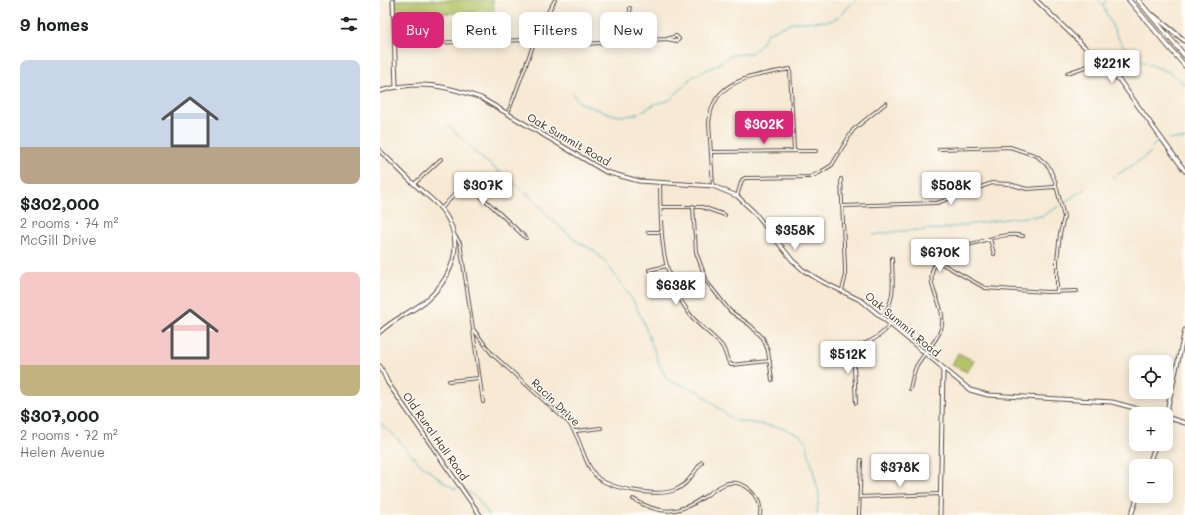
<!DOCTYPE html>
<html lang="en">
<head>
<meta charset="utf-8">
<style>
  :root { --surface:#fff; --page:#f6f6f6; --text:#202124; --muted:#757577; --accent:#db2777 }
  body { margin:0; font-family:Mali,sans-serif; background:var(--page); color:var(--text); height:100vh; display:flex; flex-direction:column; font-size:15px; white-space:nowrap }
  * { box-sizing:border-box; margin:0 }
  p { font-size:13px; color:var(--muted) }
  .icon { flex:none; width:22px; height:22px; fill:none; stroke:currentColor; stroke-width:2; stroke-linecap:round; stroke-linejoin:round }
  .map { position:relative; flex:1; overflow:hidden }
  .details { display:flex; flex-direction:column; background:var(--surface); width:380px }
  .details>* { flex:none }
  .banner { position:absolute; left:12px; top:12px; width:380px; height:36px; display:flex; gap:8px }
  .fabs { position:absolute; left:749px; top:355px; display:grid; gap:8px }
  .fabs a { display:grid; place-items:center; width:44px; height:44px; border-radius:8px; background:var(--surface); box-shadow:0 2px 10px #0003; font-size:20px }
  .price { position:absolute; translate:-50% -34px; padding:0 9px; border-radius:4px; background:#fff; color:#222; font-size:13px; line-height:26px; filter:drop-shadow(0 1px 2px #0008) }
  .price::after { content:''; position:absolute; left:50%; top:24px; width:12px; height:9px; margin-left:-6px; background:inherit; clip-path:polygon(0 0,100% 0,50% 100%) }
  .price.on { background:var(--accent); color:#fff }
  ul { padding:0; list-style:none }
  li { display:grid; align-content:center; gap:8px; height:212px; padding:0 20px }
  li span { display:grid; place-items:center; height:124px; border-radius:8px; color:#555 }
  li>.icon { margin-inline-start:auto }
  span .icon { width:72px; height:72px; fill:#fffc; stroke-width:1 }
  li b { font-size:17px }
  h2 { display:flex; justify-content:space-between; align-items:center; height:48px; padding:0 20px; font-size:17px }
  .tag { padding:0 14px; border-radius:8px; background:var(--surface); box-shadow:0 2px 10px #0003; font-size:14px; line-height:36px }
  .tag.on { background:var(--accent); color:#fff }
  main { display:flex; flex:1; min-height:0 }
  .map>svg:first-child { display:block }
  .green { fill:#b4c467; stroke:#787742 }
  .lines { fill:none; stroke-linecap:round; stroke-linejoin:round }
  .stream { stroke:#3fb0b9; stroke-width:1 }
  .street-casing { stroke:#574739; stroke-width:4 }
  .secondary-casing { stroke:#574739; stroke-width:5 }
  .primary-casing { stroke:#574739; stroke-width:5 }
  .highway-casing { stroke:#574739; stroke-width:5.5 }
  .street { stroke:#fff; stroke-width:2 }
  .secondary { stroke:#fff; stroke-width:3 }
  .primary { stroke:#fff; stroke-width:3 }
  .highway { stroke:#fff; stroke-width:3.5 }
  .labels { text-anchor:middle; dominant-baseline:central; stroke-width:3; stroke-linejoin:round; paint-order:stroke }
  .street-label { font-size:11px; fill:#3b2a1e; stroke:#fdfcf7 }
</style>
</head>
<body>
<main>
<section class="details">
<h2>9 homes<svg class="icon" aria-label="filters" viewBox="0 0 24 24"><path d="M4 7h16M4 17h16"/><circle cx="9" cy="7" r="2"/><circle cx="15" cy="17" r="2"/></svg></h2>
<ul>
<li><span style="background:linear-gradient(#c9d6e8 70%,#b9a48a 0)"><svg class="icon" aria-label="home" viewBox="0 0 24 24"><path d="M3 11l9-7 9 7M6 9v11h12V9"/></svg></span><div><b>$302,000</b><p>2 rooms · 74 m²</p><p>McGill Drive</p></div></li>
<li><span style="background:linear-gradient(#f6c9c9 75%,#c2b280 0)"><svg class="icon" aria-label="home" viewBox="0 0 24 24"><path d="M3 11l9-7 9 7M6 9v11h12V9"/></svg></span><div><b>$307,000</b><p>2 rooms · 72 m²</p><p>Helen Avenue</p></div></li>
</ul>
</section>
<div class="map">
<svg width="805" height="515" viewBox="0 0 805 515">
  <rect width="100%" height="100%" fill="#fdfcf7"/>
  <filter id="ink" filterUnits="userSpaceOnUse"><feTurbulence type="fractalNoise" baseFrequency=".025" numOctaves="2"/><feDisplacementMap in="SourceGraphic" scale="8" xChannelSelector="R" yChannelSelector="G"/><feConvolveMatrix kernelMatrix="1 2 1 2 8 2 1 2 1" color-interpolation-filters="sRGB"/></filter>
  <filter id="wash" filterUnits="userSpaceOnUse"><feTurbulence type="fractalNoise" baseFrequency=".012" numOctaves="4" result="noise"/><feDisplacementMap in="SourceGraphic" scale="16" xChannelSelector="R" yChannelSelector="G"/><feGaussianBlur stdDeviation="0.9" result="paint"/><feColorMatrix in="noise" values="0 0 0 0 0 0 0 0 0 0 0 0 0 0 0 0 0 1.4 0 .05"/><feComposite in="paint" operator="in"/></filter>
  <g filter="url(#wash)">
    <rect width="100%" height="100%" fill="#f7e9d4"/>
    <path class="green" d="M13 0H113L114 11 14 16Z
      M578 353 594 361 587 372 572 365Z"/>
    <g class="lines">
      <path class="stream" d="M719 0C731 17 734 39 750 53 761 63 774 65 788 72 794 75 800 80 805 85
        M723 5 726 0
        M192 93 199 102 210 107 238 116 255 115 275 104 290 100 312 77 335 66 352 55 371 53 379 47 387 34 394 30 415 22 451 21 460 16 475 0
        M68 125 98 155 151 197 177 225 198 242 213 250 225 261 254 302 263 321 280 366 288 380 318 391 353 420 403 428 420 435 426 442 439 494 437 515
        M789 139H805
        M772 148 776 142 782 141
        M733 177C746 169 759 162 771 152
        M685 202 704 189
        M493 235 521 231 561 229 632 218 662 216 679 206
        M0 423 13 434 38 462 65 483 76 489
        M83 488 98 499 109 515"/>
    </g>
  </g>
  <g filter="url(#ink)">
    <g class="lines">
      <g class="street-casing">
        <path id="street" d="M250 8 252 41
          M161 24 188 39 204 44 287 39 297 41 299 39 296 36 287 39
          M14 44 144 40
          M687 73 720 62
          M128 113 161 24 175 0
          M559 149 630 147 657 156 669 167 675 181 684 217 680 234 677 260V292
          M331 152 436 151
          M461 179 465 267V279L462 290
          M280 182C281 231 279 272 309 313 318 326 332 334 342 346 346 351 346 360 351 365L390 361
          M34 184 61 159
          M333 186 329 123C332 78 375 76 410 69L414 151
          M357 196 362 180 365 178 430 177 439 173 452 165 473 130 506 103
          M313 206 316 252 327 282 350 311 370 325 383 338 388 351 392 380
          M463 206 557 203 612 183 629 184 647 189 675 187
          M281 207H322L345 215
          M61 209 81 187 88 184 146 238
          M268 232H282
          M75 236 80 243 93 329 112 354 188 422C202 438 202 461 216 476 228 489 278 497 295 490 308 485 313 473 322 462
          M610 239 614 254
          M557 261 605 288 667 292 697 291
          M269 270 286 266
          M502 317C517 298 512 280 512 258
          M93 331 103 402
          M473 348 476 403
          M447 349C474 348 493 346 511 324
          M69 381 99 378
          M530 389C532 381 533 372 537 365 544 353 556 343 561 329 565 315 559 304 554 291 543 259 570 249 595 243 610 239 627 232 643 236
          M196 431 221 428
          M480 497 561 494
          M253 499C280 515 298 515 324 497 331 492 338 487 345 484 364 478 383 496 380 515
          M479 515 481 460"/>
      </g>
      <g class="secondary-casing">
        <path id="secondary" d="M13 0 16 87
          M656 0 740 81 805 171
          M0 91C39 80 64 85 101 98L226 172 259 181 333 186 357 196 374 212 412 260 423 270 441 281 482 301 590 390 608 395 732 402 777 414
          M0 151C12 162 23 174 35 185 44 193 55 201 62 210 86 240 74 275 48 299 33 312 14 318 0 332
          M0 366 8 383 100 515
          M786 417 805 423
          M560 515 563 370"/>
      </g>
      <g class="primary-casing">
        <path id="primary" d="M786 415 805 330
          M768 466 776 444
          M751 515 758 496"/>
      </g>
      <g class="highway-casing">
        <path id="highway" d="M749 0 805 66
          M758 0 805 56
          M773 15 805 41"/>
      </g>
      <use href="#street" class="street"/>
      <use href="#secondary" class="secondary"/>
      <use href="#primary" class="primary"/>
      <use href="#highway" class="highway"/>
    </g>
  </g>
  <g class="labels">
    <g class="street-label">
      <text transform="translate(189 139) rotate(30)">Oak Summit Road</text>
      <text transform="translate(523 324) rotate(40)">Oak Summit Road</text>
      <text transform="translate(176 402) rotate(44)">Racin Drive</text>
      <text transform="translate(56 436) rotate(55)">Old Rural Hall Road</text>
    </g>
  </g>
</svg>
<div class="fabs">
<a><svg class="icon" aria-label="locate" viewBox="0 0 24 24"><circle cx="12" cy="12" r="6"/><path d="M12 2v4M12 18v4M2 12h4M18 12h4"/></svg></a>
<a>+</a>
<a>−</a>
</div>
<b class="price" style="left:732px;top:84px">$221K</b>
<b class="price on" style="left:384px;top:145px">$302K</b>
<b class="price" style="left:103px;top:206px">$307K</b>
<b class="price" style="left:571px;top:206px">$508K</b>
<b class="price" style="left:415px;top:251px">$358K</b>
<b class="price" style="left:560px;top:273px">$670K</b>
<b class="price" style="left:296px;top:306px">$638K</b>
<b class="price" style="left:468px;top:375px">$512K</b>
<b class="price" style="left:520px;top:488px">$378K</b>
<div class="banner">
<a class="tag on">Buy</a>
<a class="tag">Rent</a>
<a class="tag">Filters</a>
<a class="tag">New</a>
</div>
</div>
</main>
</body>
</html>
